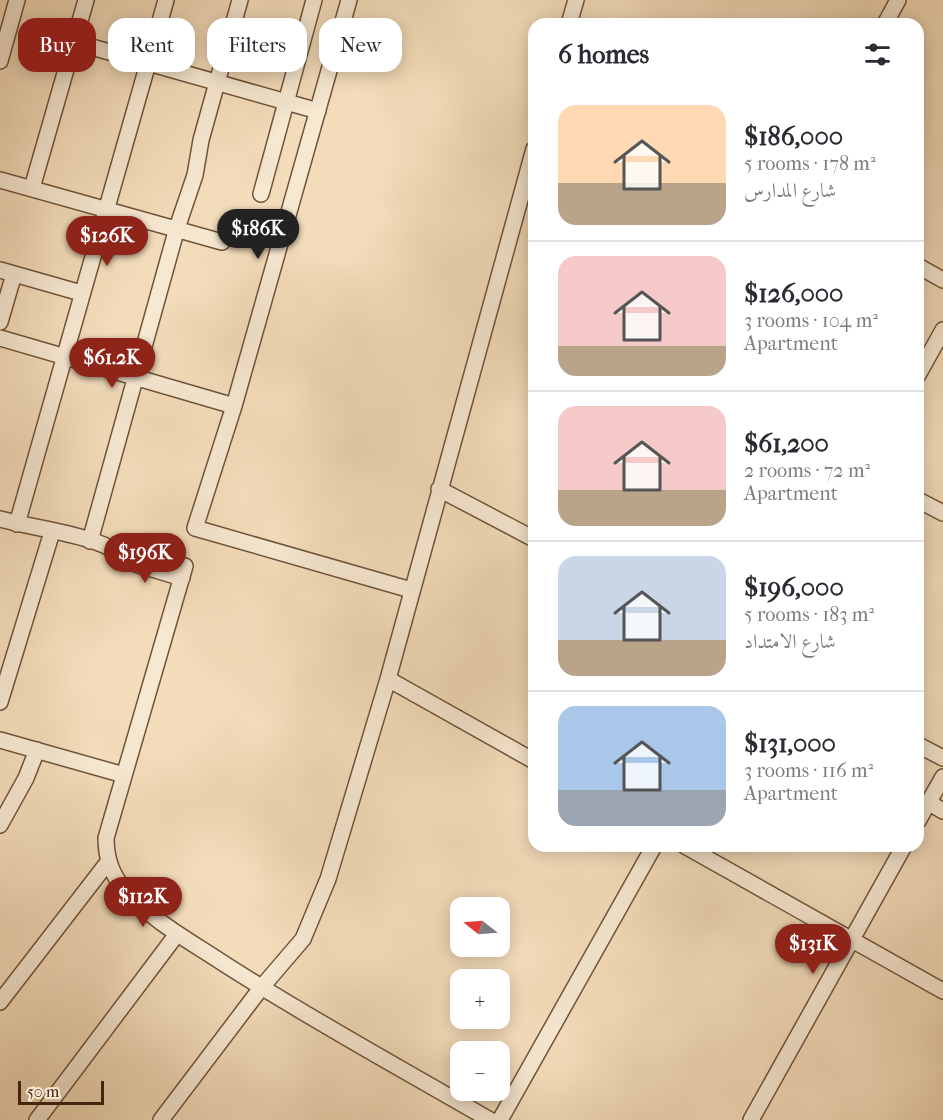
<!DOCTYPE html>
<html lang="en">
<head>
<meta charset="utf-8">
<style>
  :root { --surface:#fff; --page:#f7f7f7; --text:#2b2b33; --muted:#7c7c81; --line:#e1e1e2; --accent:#8f2418 }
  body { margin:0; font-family:"IM FELL French Canon",Amiri,serif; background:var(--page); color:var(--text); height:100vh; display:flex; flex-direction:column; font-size:22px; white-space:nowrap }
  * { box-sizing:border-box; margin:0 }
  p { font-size:20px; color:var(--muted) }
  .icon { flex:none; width:33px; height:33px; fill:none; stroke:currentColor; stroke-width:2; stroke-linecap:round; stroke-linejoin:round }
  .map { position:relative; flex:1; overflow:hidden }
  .drawer { position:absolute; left:528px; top:18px; width:396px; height:834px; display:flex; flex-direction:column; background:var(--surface); border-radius:18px; box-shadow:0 3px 15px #0003 }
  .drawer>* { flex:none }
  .banner { position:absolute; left:18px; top:18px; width:420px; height:54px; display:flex; gap:12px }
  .needle { width:39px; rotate:287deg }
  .controls { position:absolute; left:450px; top:897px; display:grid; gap:12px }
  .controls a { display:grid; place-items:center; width:60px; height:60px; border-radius:12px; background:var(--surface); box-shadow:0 3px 15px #0003; font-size:30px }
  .scale { position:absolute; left:18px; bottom:15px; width:86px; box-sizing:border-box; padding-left:6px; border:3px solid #44250e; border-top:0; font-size:16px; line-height:21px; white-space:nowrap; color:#44250e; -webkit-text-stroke:4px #f7e8d2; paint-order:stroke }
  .price { position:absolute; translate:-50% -51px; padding:0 14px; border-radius:21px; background:var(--accent); color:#fff; font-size:20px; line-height:39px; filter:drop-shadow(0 2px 3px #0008) }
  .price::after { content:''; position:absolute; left:50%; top:36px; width:18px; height:14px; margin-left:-9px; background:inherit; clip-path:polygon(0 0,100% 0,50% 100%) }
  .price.on { background:#222; color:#fff }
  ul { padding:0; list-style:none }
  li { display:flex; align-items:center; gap:18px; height:150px; padding:0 30px }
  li+li { border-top:2px solid var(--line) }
  li span { display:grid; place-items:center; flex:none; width:168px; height:120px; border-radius:18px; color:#555 }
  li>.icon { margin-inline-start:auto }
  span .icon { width:72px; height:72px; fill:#fffc; stroke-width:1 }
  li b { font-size:26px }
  h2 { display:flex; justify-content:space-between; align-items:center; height:72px; padding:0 30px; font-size:26px }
  .chip { padding:0 21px; border-radius:18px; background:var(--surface); box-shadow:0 3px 15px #0003; font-size:21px; line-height:54px }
  .chip.on { background:var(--accent); color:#fff }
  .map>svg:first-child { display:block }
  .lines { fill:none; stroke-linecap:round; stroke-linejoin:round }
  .minor-casing { stroke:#705339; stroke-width:18 }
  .minor { stroke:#f7e8d2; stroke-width:15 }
</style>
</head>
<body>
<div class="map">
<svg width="943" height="1120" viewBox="0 0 943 1120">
  <rect width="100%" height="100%" fill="#f3dcba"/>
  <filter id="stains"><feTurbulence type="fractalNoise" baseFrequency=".00333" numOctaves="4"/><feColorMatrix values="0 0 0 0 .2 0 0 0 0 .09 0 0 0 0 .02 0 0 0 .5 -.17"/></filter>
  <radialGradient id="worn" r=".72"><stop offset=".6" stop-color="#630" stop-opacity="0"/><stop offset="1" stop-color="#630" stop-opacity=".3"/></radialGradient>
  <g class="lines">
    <g class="minor-casing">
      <path id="minor" d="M349 0 234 406 195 528 411 590
        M569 24 576 0
        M885 24 898 0
        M74 42 318 111
        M0 61 17 0
        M0 180 222 242
        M32 188 86 0
        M261 194 314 0
        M918 266 943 280
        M0 270 81 293
        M0 322 14 274
        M0 338 234 406
        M918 375 943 330
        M439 489 534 539
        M918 500 943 513
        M0 519C39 530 103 534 132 563L182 578
        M17 524 166 0
        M90 541 177 228 195 175 201 140 240 0
        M126 558 137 556 185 566 106 838C106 856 110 871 121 885 148 919 190 941 226 965 312 1020 402 1069 490 1120
        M388 679 534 761
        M0 702 52 532
        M0 740 124 775
        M918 745 943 758
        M928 802 943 811
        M918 821 943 777
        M0 825 26 778 37 750
        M685 846 943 991
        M0 1002 108 862
        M37 1120 177 934
        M161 1120 261 988 303 939 328 879 388 679 534 149
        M500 1120 654 846
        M751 1120 904 846"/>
    </g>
    <use href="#minor" class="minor"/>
  </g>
  <rect width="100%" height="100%" filter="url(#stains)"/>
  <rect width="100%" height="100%" fill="url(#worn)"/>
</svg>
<div class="controls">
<a><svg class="needle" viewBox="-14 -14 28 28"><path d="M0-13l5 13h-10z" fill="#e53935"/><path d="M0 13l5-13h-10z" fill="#7c7c81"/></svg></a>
<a>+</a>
<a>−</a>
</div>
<div class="scale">50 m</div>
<b class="price on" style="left:258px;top:260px">$186K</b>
<b class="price" style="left:107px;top:267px">$126K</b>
<b class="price" style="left:112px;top:389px">$61.2K</b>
<b class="price" style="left:145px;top:584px">$196K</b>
<b class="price" style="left:143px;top:928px">$112K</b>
<b class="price" style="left:813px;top:975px">$131K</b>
<div class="banner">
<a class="chip on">Buy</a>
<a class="chip">Rent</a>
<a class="chip">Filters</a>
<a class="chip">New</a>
</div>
<section class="drawer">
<h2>6 homes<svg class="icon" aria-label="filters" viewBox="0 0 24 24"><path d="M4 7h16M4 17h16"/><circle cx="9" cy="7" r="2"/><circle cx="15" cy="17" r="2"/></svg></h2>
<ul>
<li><span style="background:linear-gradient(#ffd9b3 65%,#b9a48a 0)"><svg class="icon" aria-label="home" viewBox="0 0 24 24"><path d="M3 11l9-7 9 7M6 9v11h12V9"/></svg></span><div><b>$186,000</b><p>5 rooms · 178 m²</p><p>شارع المدارس</p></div></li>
<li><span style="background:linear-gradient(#f6c9c9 75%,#b9a48a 0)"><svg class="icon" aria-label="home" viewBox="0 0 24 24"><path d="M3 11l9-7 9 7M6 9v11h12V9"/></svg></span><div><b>$126,000</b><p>3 rooms · 104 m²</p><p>Apartment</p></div></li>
<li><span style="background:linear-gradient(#f6c9c9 70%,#b9a48a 0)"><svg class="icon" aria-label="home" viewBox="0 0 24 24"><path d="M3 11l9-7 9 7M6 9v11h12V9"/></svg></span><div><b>$61,200</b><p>2 rooms · 72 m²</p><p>Apartment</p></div></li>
<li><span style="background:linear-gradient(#c9d6e8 70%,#b9a48a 0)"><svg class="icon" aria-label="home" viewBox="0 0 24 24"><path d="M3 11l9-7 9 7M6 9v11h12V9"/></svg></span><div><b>$196,000</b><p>5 rooms · 183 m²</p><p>شارع الامتداد</p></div></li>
<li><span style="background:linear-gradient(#a9c7e8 70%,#9aa5b1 0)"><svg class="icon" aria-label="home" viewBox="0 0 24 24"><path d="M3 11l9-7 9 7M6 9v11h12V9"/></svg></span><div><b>$131,000</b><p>3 rooms · 116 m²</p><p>Apartment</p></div></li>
</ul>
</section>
</div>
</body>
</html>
